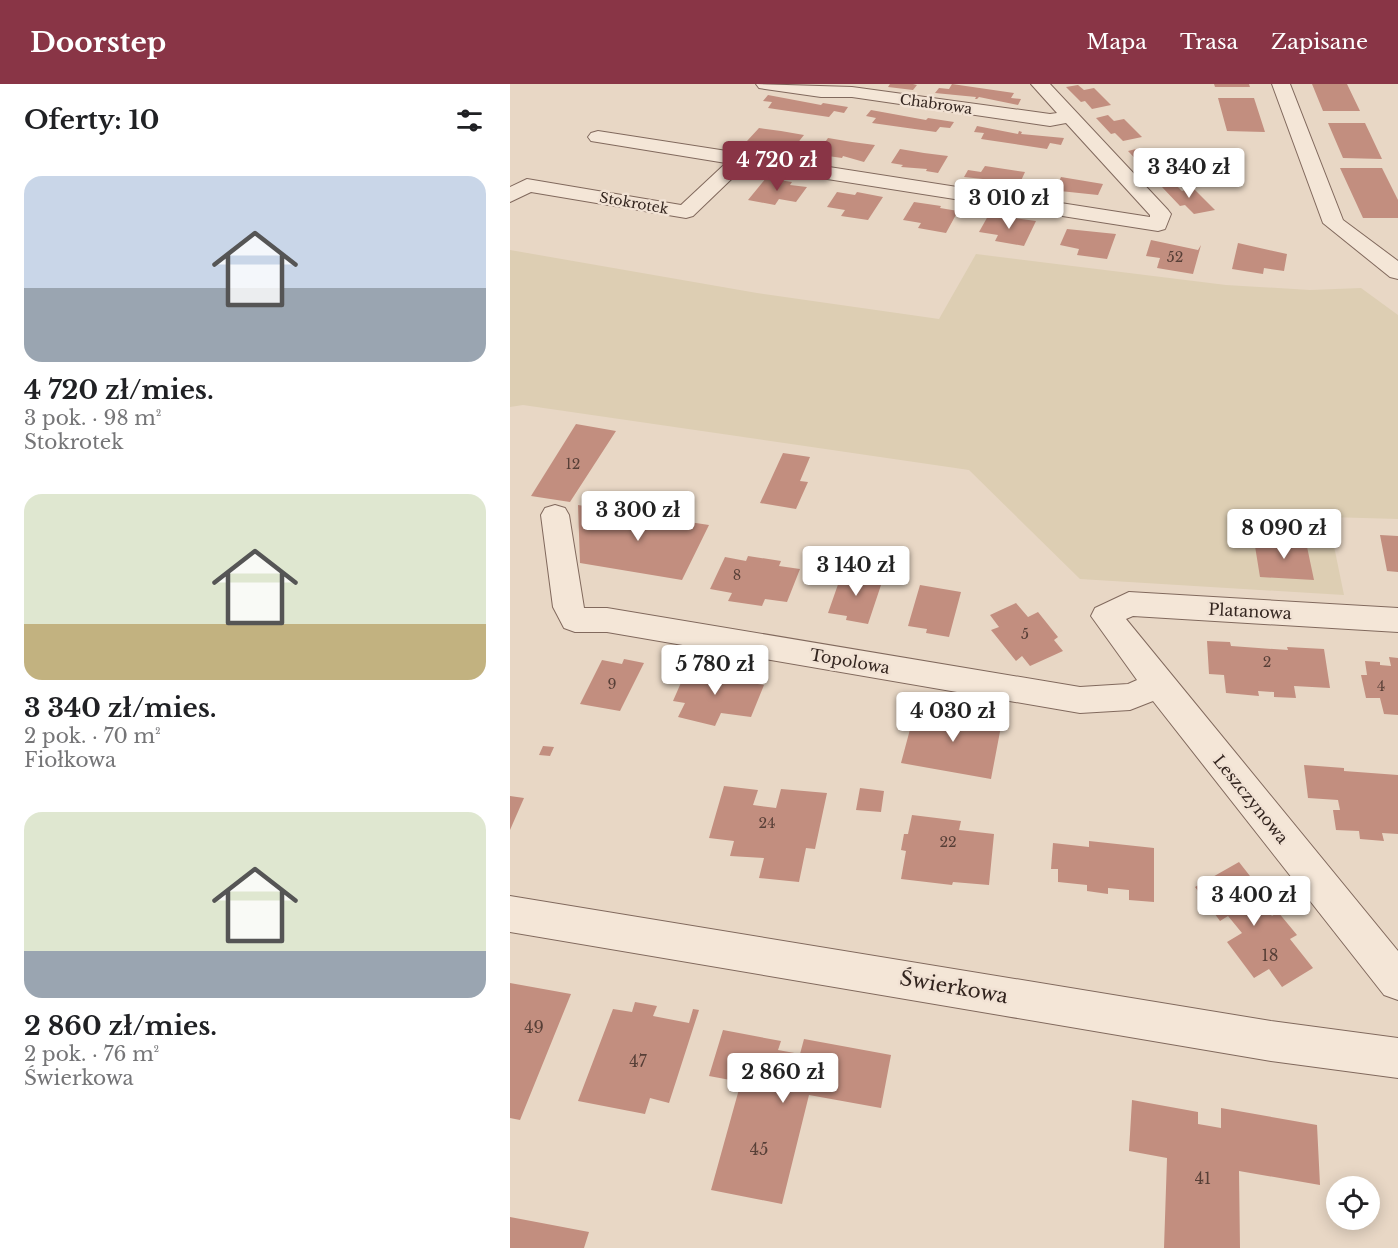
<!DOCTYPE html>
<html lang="pl">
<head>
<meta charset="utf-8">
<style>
  :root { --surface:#fff; --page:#f6f6f6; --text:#202124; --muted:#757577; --accent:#893546 }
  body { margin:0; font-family:"Libre Baskerville",serif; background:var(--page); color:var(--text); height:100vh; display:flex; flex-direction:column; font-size:22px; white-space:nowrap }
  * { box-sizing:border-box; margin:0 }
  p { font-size:20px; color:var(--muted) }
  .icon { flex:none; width:33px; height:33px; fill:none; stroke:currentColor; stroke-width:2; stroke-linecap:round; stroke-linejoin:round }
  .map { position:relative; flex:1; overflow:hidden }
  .side { display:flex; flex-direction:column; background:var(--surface); width:510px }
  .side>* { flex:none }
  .controls { position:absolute; left:816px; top:1092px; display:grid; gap:12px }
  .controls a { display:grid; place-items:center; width:54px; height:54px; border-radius:50%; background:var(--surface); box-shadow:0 3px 15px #0003; font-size:30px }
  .price { position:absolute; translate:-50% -51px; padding:0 14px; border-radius:6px; background:#fff; color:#222; font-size:20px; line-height:39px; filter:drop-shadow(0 2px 3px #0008) }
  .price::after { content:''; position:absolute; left:50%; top:36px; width:18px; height:14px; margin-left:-9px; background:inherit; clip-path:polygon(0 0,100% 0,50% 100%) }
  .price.on { background:var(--accent); color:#fff }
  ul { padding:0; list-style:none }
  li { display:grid; align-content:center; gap:12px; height:318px; padding:0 24px }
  li span { display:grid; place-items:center; height:186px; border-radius:18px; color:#555 }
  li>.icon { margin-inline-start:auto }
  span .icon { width:108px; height:108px; fill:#fffc; stroke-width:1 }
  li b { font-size:26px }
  h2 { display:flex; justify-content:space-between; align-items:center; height:72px; padding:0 24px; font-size:26px }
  header { display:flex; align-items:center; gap:36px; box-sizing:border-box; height:84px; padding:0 30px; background:var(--accent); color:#fff }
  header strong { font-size:28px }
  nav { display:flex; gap:33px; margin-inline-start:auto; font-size:21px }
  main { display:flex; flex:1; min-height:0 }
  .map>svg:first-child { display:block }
  .farmland { fill:#ddceb3 }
  .building { fill:#c28e7f }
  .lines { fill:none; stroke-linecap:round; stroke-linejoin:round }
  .street-casing { stroke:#81695d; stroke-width:2 }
  .street { fill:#f4e6d7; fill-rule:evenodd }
  .labels { text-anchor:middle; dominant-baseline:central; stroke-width:5; stroke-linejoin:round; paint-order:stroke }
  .far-street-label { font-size:14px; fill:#33251f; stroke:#f1e2d4 }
  .number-label { font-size:14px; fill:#573f37 }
  .street-label { font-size:16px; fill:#33251f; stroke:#f1e2d4 }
  .near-number-label { font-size:16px; fill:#573f37 }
  .near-street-label { font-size:20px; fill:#33251f; stroke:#f1e2d4 }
</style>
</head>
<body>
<header>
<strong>Doorstep</strong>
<nav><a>Mapa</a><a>Trasa</a><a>Zapisane</a></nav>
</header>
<main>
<section class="side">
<h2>Oferty: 10<svg class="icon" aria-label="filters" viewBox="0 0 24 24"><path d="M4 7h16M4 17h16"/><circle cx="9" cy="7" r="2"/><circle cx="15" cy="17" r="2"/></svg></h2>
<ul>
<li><span style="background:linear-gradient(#c9d6e8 60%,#9aa5b1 0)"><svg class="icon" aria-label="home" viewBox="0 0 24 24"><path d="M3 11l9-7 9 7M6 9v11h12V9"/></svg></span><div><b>4 720 zł/mies.</b><p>3 pok. · 98 m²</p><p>Stokrotek</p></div></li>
<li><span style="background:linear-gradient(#dfe7d0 70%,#c2b280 0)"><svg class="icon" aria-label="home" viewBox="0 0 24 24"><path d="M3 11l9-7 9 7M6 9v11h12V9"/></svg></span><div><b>3 340 zł/mies.</b><p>2 pok. · 70 m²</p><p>Fiołkowa</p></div></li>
<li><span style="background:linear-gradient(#dfe7d0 75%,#9aa5b1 0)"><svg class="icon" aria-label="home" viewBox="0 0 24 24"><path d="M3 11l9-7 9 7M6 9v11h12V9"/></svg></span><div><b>2 860 zł/mies.</b><p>2 pok. · 76 m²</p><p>Świerkowa</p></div></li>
</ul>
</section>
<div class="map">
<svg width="888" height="1164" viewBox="0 0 888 1164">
  <rect width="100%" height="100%" fill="#e8d7c5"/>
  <path class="farmland" d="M0 166 247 209 429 235 466 170 716 201 800 206 851 204 888 231V435L818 433 834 511 570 495 459 386 13 321 0 323Z"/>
  <path class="building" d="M380 0H403L407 1 403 6 378 3Z
    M442 0 504 9 501 14 511 15 508 21 469 13 467 15H465L466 13 425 9 429 4 439 5Z
    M704 0H739L740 3H705Z
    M802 0H837L850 27H813Z
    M568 1 574 6 584 4 601 21 582 25 575 17 571 18 556 3Z
    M258 11 311 21 313 19 338 23 334 29 324 27 319 33 258 24 262 18 253 17Z
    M708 14H744L755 48 717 47Z
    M361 26 416 36 418 34 444 38 440 44 430 43 426 48 362 39 366 34 356 32Z
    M598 31 604 37 614 35 632 53 613 57 605 49 601 50 586 34Z
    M818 39H855L872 75 833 74Z
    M467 42 508 50 509 47 512 48 511 50 554 54 551 61 540 59 537 65 471 55 474 49 464 48Z
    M249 44 271 47 294 51 282 66 261 61 260 63 246 61 249 59 237 57Z
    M318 54 342 58 365 61 354 78 333 72 332 74 318 72 320 70 308 68Z
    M630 64 636 70 647 68 667 88 647 92 639 83 634 84 618 67Z
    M390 65 414 69 438 72 428 89 416 87 417 85 391 83 393 81 381 79Z
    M475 82 515 88 510 99 454 93 458 86 471 88Z
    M830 84H872L888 116V134H853Z
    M551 93 593 100 588 111 531 105 534 98 548 100Z
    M256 94 282 98 280 101 297 103 286 118 269 115 265 121 238 116Z
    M665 100 672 107 683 104 705 126 684 130 675 121 670 122 652 103Z
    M327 108 345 111 347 108 373 113 358 136 331 132 335 126 317 123Z
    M404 118 431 122 430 124 448 127 436 149 408 144 411 139 393 136Z
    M478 132 496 135 497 133 526 137 514 162 485 157 488 151 469 148Z
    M557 145 606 150 597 175 567 171 569 165 550 161Z
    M641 156 688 166 691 161 683 190 647 184 650 174 636 172Z
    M728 159 777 170 774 187 754 184 753 190 722 185Z
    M66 340 106 347 60 418 21 412Z
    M273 369 300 373 290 397 298 398 286 425 250 419Z
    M68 421 199 441 172 496 70 479Z
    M870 451 888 452V488L877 487Z
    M744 456 796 458 804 496 750 493Z
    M238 472 271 477 269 482 290 485 277 518 255 515 252 522 218 517 222 509 200 505 215 473 236 477Z
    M332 489 373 495 358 540 336 536 337 532 318 529Z
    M410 501 451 508 439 553 416 549 417 545 398 542Z
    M506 519 518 533 528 528 548 553 544 556 553 567 520 582 512 572 506 577 481 546 489 543 480 531Z
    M697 557 720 558 721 562 778 566 777 563 814 565 820 604 784 602 786 614 764 613V608L748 607 749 612 716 609 714 591 699 590Z
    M879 573 888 574V631L874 630 870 614H856L851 591H857L855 577 870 578V581L881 582Z
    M114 575 134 579 110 627 70 620 92 576 112 580Z
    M180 578 203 582 199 592 254 601 241 633 211 629 205 642 168 633 175 619 163 617Z
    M406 623 492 637 481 695 391 679Z
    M33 662 44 663 40 672 29 671Z
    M794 681 834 684V687L888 691V750L872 749 874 757 850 755 849 747 826 746 823 726H830L828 716 798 714Z
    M214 702 248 706 243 721 266 724 271 705 317 709 305 765 296 764 289 798 249 794 254 774 220 772 224 757 199 754Z
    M350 704 374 707 371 728 346 726Z
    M0 712 14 714 0 746Z
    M402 731 451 737 449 746 484 750 479 801 443 798 442 801 391 795 396 767 391 766 394 750H398Z
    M579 757 644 764V818L619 816V806L598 804V810L577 807V801L548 798V785H541L543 759 579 763Z
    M729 778 747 801 740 804 762 832 768 828 787 851 780 855 803 884 772 903 759 885 744 894 717 858 732 849 718 832 710 837 685 803Z
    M0 899 61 910 10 1036 0 1034Z
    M125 918 147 922 143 932 179 939 183 925 189 926 159 1019 140 1014 135 1030 68 1017 103 925 122 928Z
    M213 946 271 957 268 966 290 970 294 955 381 971 371 1024 299 1011 272 1120 201 1106 231 998 199 992Z
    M622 1016 688 1028V1040L711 1044V1024L807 1041 810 1101 729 1087 730 1164H654L657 1074 619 1067Z
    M0 1133 79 1148 74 1164H0Z"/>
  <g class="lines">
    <g class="street-casing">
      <path id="street" d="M246 0 342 3 540 30 547 29 521 0H540L658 126 661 130 655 145 648 147 235 82 183 132 176 134 21 108 0 118V103L17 95 171 121 216 79 81 57 78 53 81 49 88 47 640 133V131L556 39 540 42 342 13H311L255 5 249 4Z
        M762 0H780L833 136 888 177V195L880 193 813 139Z
        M45 421 55 424 59 431 74 524H97L570 603 618 600 627 596 581 532 585 524 619 508 888 524V548L623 532 616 535 888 867V916L874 911 643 617 620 626 570 629 97 548H65L54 544 43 523 31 431 35 424Z
        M0 812 761 937 888 954V994L761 977 0 848Z"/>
    </g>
    <use href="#street" class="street"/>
  </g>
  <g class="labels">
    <g class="far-street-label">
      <text transform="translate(426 20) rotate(8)">Chabrowa</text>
      <text transform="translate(124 119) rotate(10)">Stokrotek</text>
    </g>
    <g class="number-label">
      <text x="665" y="173">52</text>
      <text x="63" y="380">12</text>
      <text x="227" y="491">8</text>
      <text x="515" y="550">5</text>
      <text x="757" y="578">2</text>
      <text x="102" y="600">9</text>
      <text x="871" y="602">4</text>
      <text x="257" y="739">24</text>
      <text x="438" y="758">22</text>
    </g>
    <g class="street-label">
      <text transform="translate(740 527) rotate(3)">Platanowa</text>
      <text transform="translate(340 577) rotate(10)">Topolowa</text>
      <text transform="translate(741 715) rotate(51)">Leszczynowa</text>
    </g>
    <g class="near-number-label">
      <text x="760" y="871">18</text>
      <text x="24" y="943">49</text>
      <text x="128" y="977">47</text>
      <text x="249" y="1065">45</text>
      <text x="693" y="1094">41</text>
    </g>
    <g class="near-street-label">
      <text transform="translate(444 903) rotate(10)">Świerkowa</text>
    </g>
  </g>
</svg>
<div class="controls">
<a><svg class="icon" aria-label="locate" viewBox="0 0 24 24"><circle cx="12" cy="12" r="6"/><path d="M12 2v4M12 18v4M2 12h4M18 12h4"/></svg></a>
</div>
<b class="price on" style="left:267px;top:108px">4 720 zł</b>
<b class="price" style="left:679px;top:115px">3 340 zł</b>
<b class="price" style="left:499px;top:146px">3 010 zł</b>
<b class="price" style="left:128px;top:458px">3 300 zł</b>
<b class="price" style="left:774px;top:476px">8 090 zł</b>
<b class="price" style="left:346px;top:513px">3 140 zł</b>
<b class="price" style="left:205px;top:612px">5 780 zł</b>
<b class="price" style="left:443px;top:659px">4 030 zł</b>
<b class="price" style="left:744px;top:843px">3 400 zł</b>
<b class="price" style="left:273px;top:1020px">2 860 zł</b>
</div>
</main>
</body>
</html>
